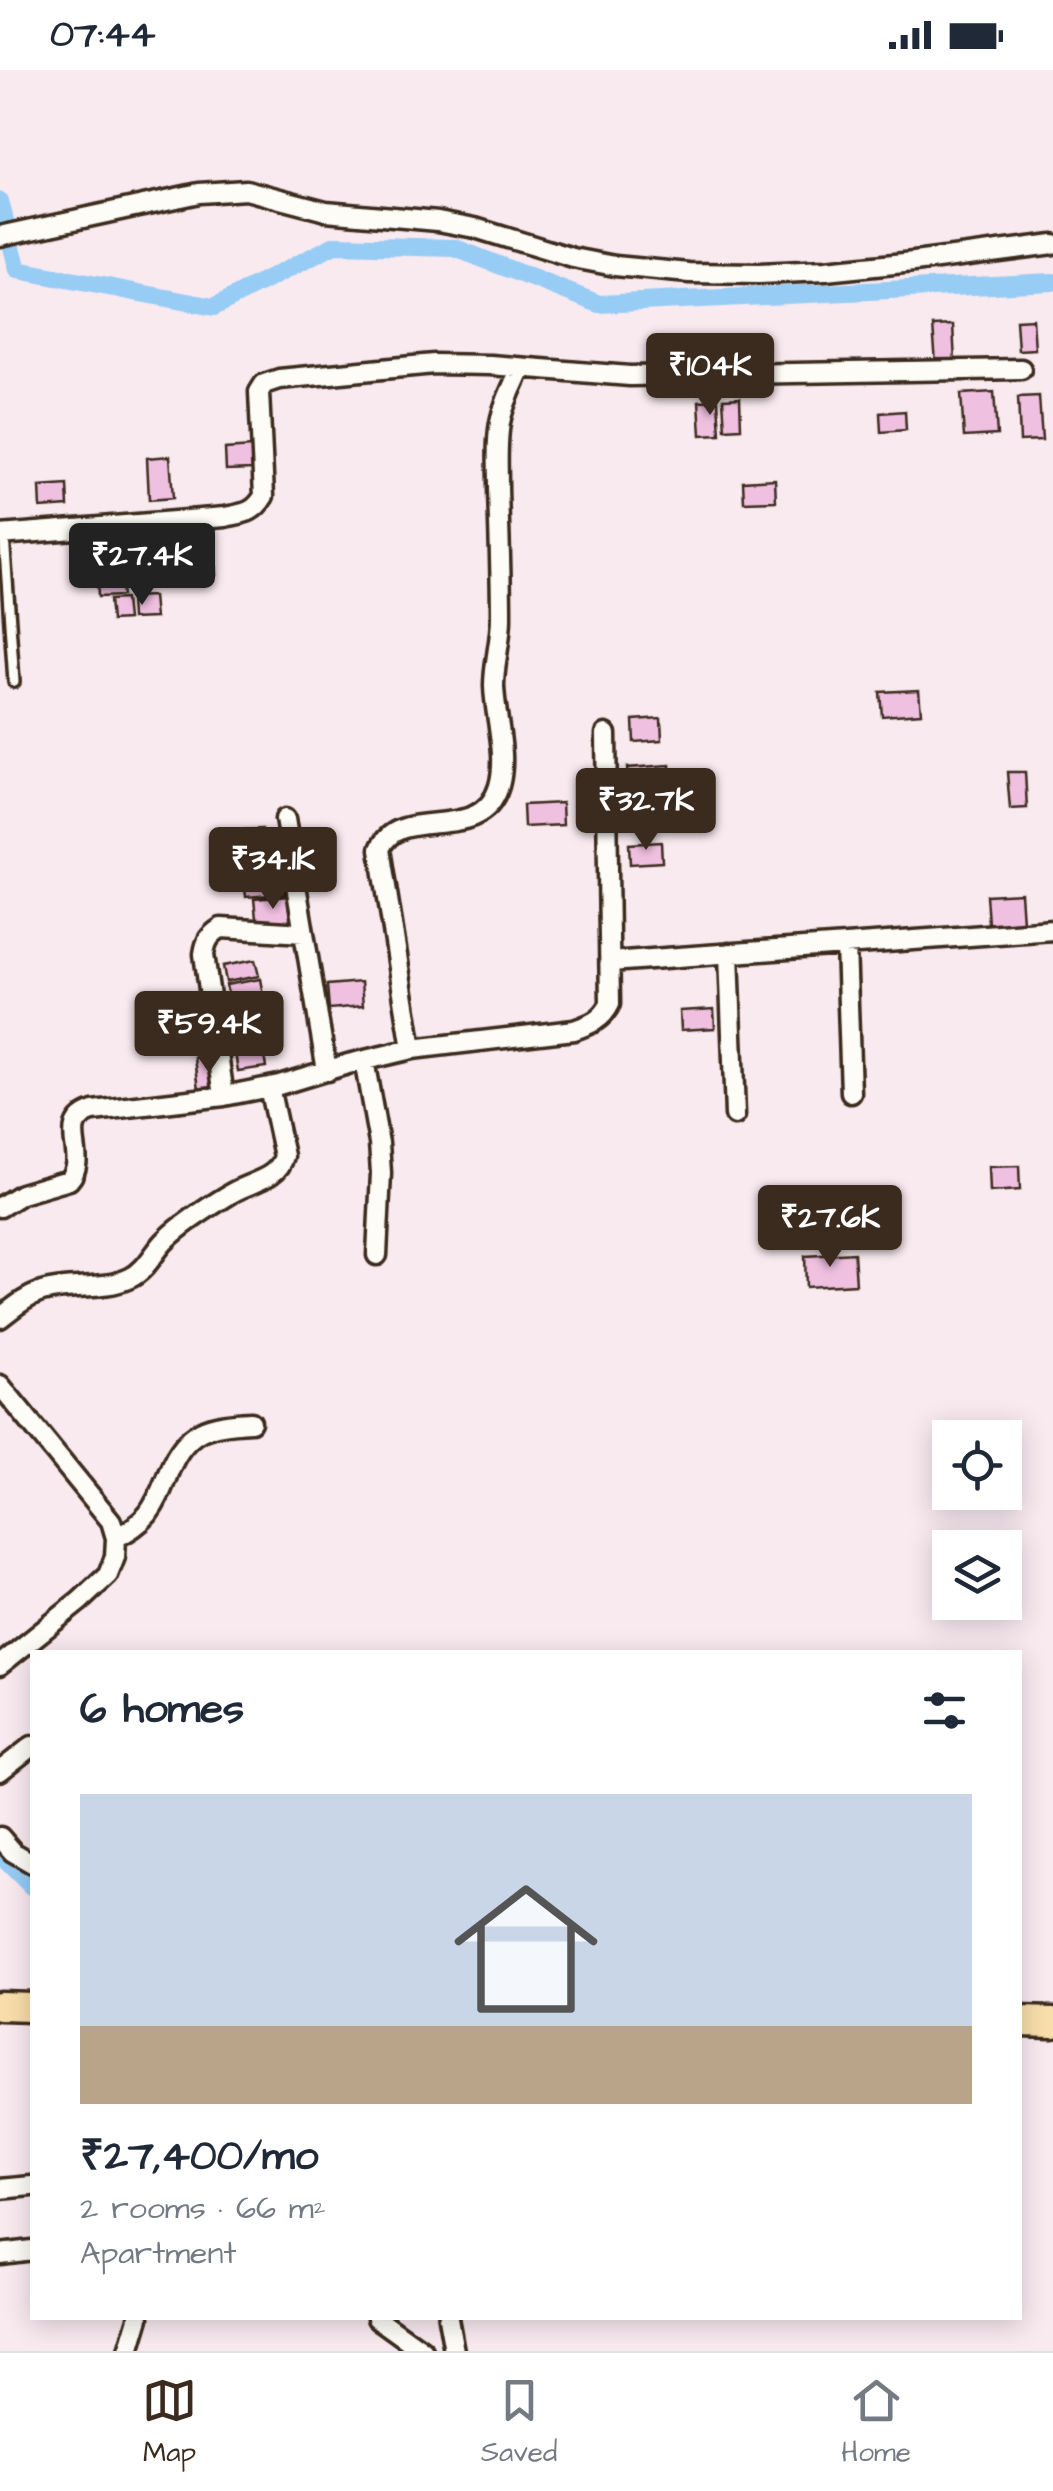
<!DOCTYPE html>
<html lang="en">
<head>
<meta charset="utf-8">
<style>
  :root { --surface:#fff; --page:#f2f2f3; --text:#1f2937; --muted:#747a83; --line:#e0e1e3; --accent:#3b2a1e }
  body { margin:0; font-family:"Architects Daughter",sans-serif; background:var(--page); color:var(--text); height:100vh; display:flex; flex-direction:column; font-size:38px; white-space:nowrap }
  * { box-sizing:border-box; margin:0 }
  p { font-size:32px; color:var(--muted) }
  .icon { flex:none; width:55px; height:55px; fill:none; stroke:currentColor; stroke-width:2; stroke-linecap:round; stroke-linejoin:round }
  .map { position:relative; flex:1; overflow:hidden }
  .panel { position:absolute; left:30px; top:1580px; width:992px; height:670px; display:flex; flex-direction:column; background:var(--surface); border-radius:0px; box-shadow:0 5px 25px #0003 }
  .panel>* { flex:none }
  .tools { position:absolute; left:932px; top:1350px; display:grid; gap:20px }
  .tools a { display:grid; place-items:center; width:90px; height:90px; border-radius:0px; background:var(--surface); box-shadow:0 5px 25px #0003; font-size:50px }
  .price { position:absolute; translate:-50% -85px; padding:0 22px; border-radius:10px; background:var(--accent); color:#fff; font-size:32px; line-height:65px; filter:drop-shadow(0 2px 5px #0008) }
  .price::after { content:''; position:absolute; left:50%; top:60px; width:30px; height:22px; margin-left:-15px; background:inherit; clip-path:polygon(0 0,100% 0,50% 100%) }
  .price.active { background:#222; color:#fff }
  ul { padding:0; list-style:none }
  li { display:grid; align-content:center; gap:20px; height:530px; padding:0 50px }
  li+li { border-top:2px solid var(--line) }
  li span { display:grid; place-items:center; height:310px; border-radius:0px; color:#555 }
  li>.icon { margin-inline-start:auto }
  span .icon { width:180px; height:180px; fill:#fffc; stroke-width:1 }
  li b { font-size:42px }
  h2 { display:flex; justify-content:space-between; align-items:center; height:120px; padding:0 50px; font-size:42px }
  .status { display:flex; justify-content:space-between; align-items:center; height:70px; padding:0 50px; background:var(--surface); direction:ltr }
  .status svg { height:28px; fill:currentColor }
  .dock { display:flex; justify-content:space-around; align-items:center; height:140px; border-top:2px solid var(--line); background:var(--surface); font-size:28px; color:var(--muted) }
  .dock a { display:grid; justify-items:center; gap:5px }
  .dock .active { color:var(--accent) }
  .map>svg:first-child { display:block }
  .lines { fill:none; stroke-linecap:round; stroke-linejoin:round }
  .canal { stroke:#97ccf5; stroke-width:18 }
  .building { fill:#f0c0e1; stroke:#3b2a1e; stroke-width:2.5 }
  .lane-casing { stroke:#3b2a1e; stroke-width:16 }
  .street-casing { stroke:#3b2a1e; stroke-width:25 }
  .primary-casing { stroke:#3b2a1e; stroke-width:35 }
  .lane { stroke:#fdfcf7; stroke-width:9 }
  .street { stroke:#fdfcf7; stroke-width:18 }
  .primary { stroke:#f8deab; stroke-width:28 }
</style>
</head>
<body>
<div class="status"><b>07:44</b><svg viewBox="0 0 49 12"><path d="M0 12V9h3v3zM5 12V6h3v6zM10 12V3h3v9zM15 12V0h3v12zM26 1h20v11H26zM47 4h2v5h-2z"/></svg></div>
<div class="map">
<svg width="1053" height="2281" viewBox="0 0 1053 2281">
  <rect width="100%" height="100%" fill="#f9eaf0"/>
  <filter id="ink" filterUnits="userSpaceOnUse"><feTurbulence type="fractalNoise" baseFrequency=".01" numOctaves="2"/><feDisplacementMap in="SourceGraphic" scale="20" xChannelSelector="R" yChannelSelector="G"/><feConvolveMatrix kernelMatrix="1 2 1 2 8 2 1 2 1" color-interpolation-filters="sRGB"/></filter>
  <g filter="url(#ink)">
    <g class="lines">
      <path class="canal" d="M0 131 18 200 214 237 335 175 455 178 599 234 1053 212
        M0 1785 32 1817"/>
    </g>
    <path class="building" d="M1033 249 1035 279 1018 280 1016 250Z
      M953 255 955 293 936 294 933 256Z
      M994 322 997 365 964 367 961 324Z
      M1039 326 1042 370 1020 371 1018 327Z
      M740 328 741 358 725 359 723 329Z
      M718 330 720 364 701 365 699 331Z
      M905 341 906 360 881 362 880 343Z
      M252 377 253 399 226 400 225 379Z
      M170 386 173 428 149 430 147 388Z
      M775 409 776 431 744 432 743 411Z
      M67 415 68 436 41 438 40 417Z
      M214 475 216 505 197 506 195 476Z
      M120 506 122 526 98 527 97 507Z
      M153 526 155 548 131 549 130 527Z
      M125 529 127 550 111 551 109 530Z
      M919 620 921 643 882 646 880 622Z
      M661 648 662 670 634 672 633 650Z
      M670 695 672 728 629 730 627 698Z
      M1007 702H1025L1027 738 1010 739Z
      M562 733 563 755 524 757 523 735Z
      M262 759 264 783 246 784 244 760Z
      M241 762 243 785 226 787 224 763Z
      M661 772 662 792 630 794 629 774Z
      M281 796 284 824 246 827 243 799Z
      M1021 823 1023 852 988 854 986 825Z
      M289 826 292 855 257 858 254 829Z
      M255 890 259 906 226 912 223 896Z
      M260 909 263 925 229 931 226 915Z
      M361 912 363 936 329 939 327 915Z
      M714 939 715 958 681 960 680 941Z
      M263 979 266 997 238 1001 235 983Z
      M218 985 223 1024 200 1027 195 988Z
      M1019 1096 1020 1120 990 1122 989 1097Z
      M854 1183 856 1214 806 1217 805 1186Z"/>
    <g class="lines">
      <g class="lane-casing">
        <path id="lane" d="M4 465 14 612"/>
      </g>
      <g class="street-casing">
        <path id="street" d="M0 166 199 123 246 120 326 141 438 151 475 158 573 188 615 196 689 203 759 204 825 201 914 192 1053 174
          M0 465 225 447C244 443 253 444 264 426L259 322 264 314 279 309 434 294 490 295 630 306 1021 299
          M285 749 327 1001
          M846 875 851 1023
          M729 883 735 1045
          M610 892 1053 860
          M412 979 380 779C400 732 481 777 499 716 508 684 495 648 494 616 494 593 501 571 501 547 501 504 499 460 498 417 498 394 496 369 501 348 505 330 514 314 521 298
          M364 990 379 1073 381 1103 377 1185
          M224 1026 204 884C206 870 210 865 221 858L304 863
          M0 1137 21 1124 69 1110C91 1086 54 1054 93 1041L224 1026 279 1015 348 994 412 979 574 960C591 954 602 950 610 934L606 664
          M0 1248C12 1239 24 1228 39 1223 68 1213 102 1221 130 1208 147 1200 154 1181 167 1169 181 1155 212 1135 230 1124 248 1112 278 1110 284 1086L269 1017
          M0 1315 111 1451 116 1468 115 1487 108 1505 80 1531 0 1595
          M116 1468C128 1461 139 1455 148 1444 158 1431 163 1416 169 1401 186 1359 209 1354 251 1352
          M0 1701 32 1676
          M0 1767 13 1782 32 1793
          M0 2119 32 2116
          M0 2184 32 2180
          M377 2248 423 2281
          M448 2248 454 2281
          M129 2281 139 2248"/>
      </g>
      <g class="primary-casing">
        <path id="primary" d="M0 1936 32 1937
          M1020 1951 1053 1952"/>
      </g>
      <use href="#lane" class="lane"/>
      <use href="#street" class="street"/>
      <use href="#primary" class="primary"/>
    </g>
  </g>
</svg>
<div class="tools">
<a><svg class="icon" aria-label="locate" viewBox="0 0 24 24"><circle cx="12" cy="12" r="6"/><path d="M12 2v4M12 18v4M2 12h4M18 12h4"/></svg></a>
<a><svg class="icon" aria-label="layers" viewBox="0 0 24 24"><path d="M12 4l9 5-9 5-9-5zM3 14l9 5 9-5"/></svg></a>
</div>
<b class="price" style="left:710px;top:348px">₹104K</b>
<b class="price active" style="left:142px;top:538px">₹27.4K</b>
<b class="price" style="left:646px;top:783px">₹32.7K</b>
<b class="price" style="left:273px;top:842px">₹34.1K</b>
<b class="price" style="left:209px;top:1006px">₹59.4K</b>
<b class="price" style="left:830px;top:1200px">₹27.6K</b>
<section class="panel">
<h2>6 homes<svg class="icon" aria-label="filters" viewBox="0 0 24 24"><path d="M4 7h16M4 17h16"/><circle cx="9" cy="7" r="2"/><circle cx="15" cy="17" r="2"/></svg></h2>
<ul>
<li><span style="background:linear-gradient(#c9d6e8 75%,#b9a48a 0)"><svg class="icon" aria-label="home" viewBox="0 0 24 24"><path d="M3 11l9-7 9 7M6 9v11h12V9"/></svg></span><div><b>₹27,400/mo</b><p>2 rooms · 66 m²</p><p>Apartment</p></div></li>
</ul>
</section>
</div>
<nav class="dock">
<a class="active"><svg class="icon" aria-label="map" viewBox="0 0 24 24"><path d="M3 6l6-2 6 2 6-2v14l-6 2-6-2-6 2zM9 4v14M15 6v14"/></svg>Map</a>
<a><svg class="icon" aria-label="saved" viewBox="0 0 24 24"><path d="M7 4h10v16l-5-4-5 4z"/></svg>Saved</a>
<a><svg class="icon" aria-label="home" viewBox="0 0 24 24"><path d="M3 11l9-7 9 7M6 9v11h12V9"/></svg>Home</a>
</nav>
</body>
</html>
